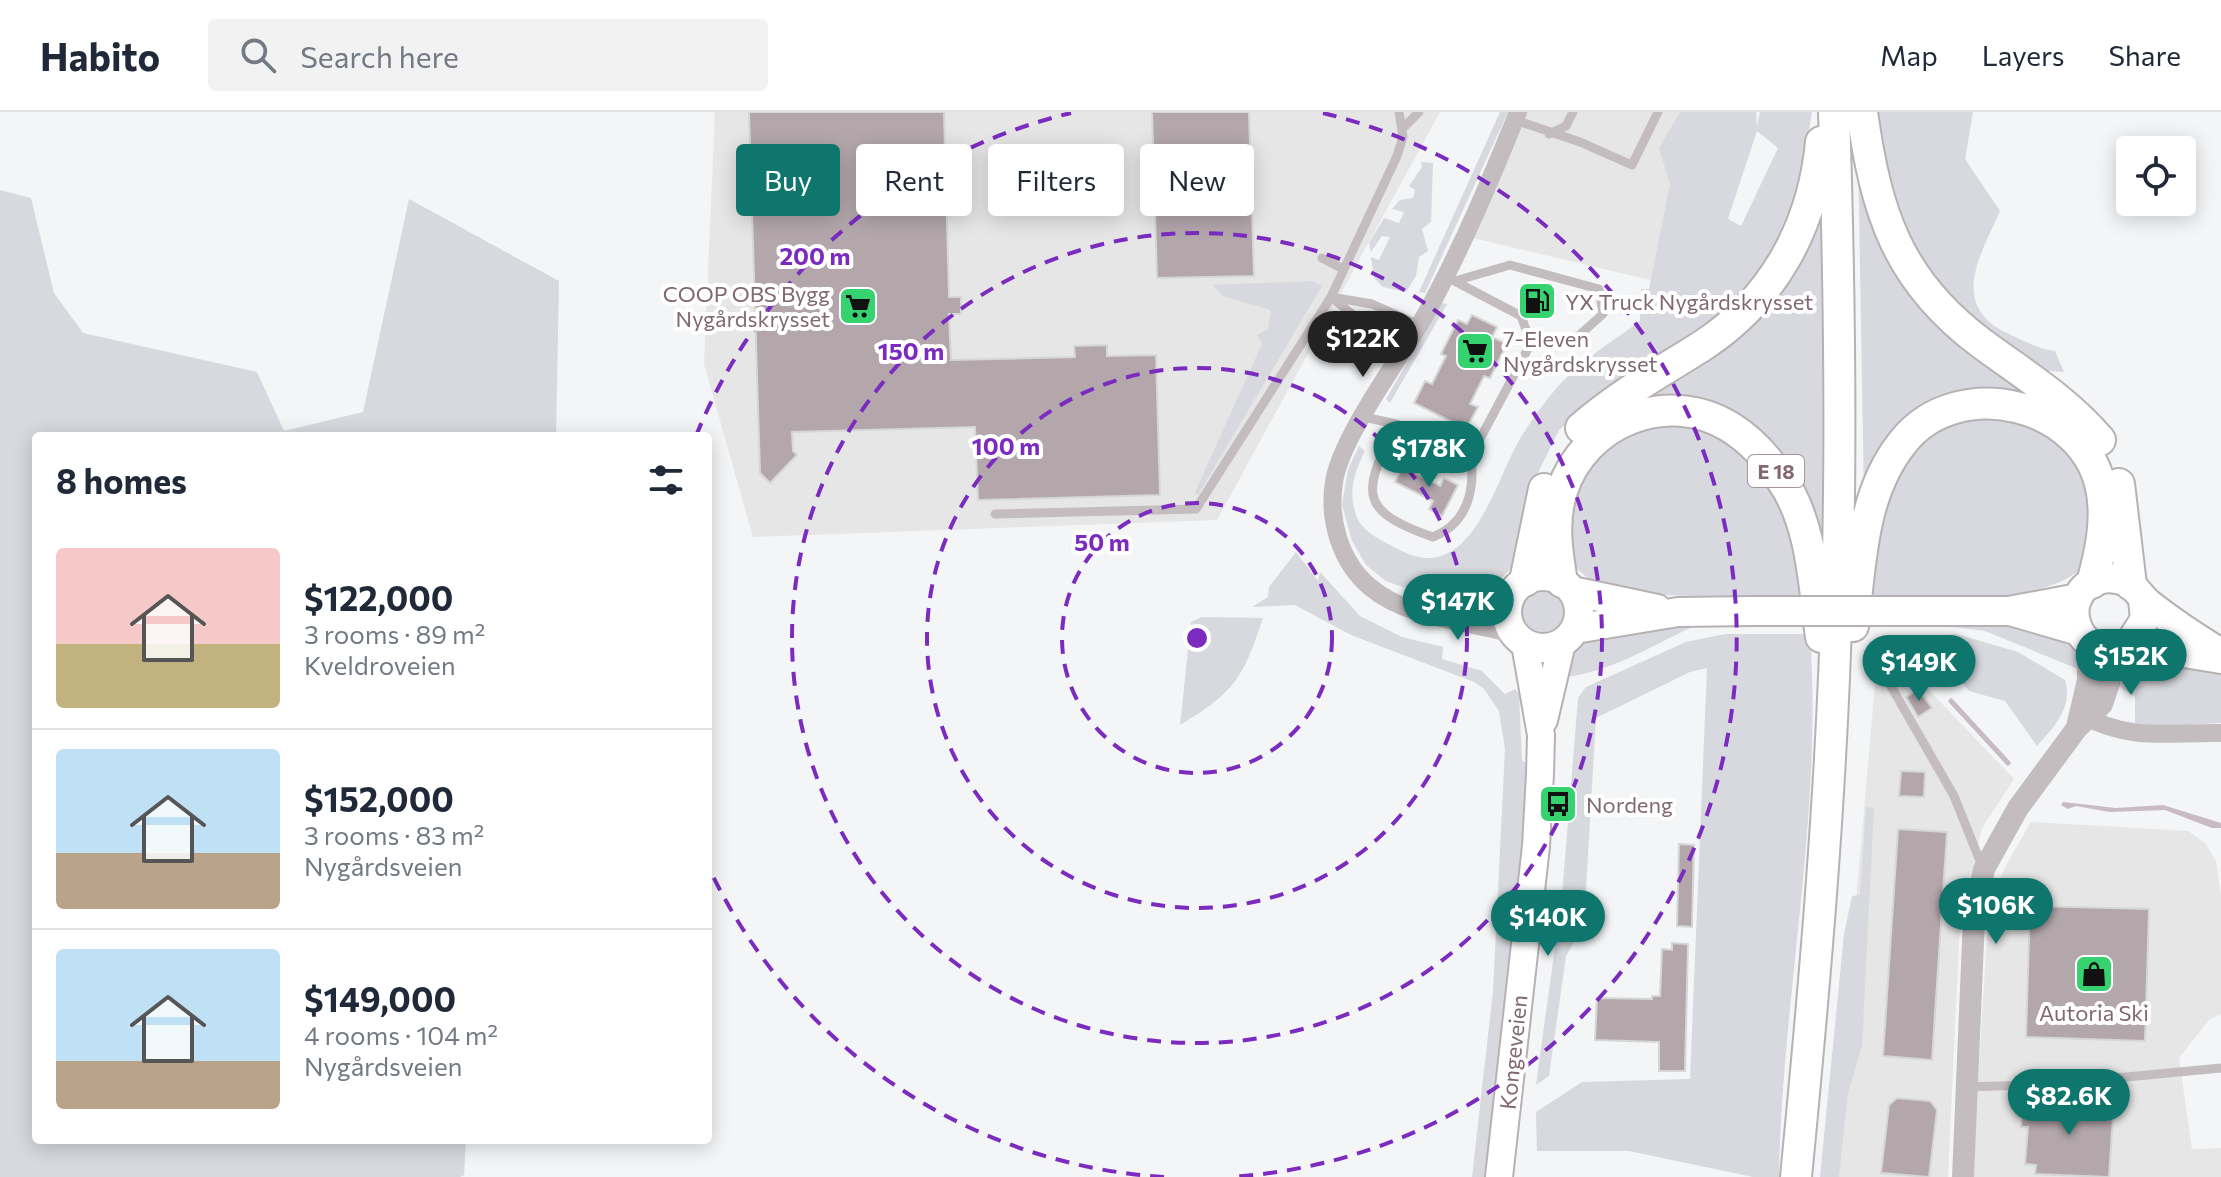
<!DOCTYPE html>
<html lang="en">
<head>
<meta charset="utf-8">
<style>
  :root { --surface:#fff; --page:#f2f2f3; --text:#1f2937; --muted:#747a83; --line:#e0e1e3; --accent:#0f766e }
  body { margin:0; font-family:Commissioner,sans-serif; background:var(--page); color:var(--text); height:100vh; display:flex; flex-direction:column; font-size:30px; white-space:nowrap }
  * { box-sizing:border-box; margin:0 }
  p { font-size:26px; color:var(--muted) }
  .icon { flex:none; width:44px; height:44px; fill:none; stroke:currentColor; stroke-width:2; stroke-linecap:round; stroke-linejoin:round }
  .map { position:relative; flex:1; overflow:hidden }
  .panel { position:absolute; left:32px; top:320px; width:680px; height:712px; display:flex; flex-direction:column; background:var(--surface); border-radius:8px; box-shadow:0 4px 20px #0003 }
  .panel>* { flex:none }
  .hud { position:absolute; left:736px; top:32px; width:760px; height:72px; display:flex; gap:16px }
  .tools { position:absolute; left:2116px; top:24px; display:grid; gap:16px }
  .tools a { display:grid; place-items:center; width:80px; height:80px; border-radius:8px; background:var(--surface); box-shadow:0 4px 20px #0003; font-size:40px }
  .price { position:absolute; translate:-50% -68px; padding:0 18px; border-radius:28px; background:var(--accent); color:#fff; font-size:26px; line-height:52px; filter:drop-shadow(0 2px 4px #0008) }
  .price::after { content:''; position:absolute; left:50%; top:48px; width:24px; height:18px; margin-left:-12px; background:inherit; clip-path:polygon(0 0,100% 0,50% 100%) }
  .price.selected { background:#222; color:#fff }
  ul { padding:0; list-style:none }
  li { display:flex; align-items:center; gap:24px; height:200px; padding:0 24px }
  li+li { border-top:2px solid var(--line) }
  li span { display:grid; place-items:center; flex:none; width:224px; height:160px; border-radius:8px; color:#555 }
  li>.icon { margin-inline-start:auto }
  span .icon { width:96px; height:96px; fill:#fffc; stroke-width:1 }
  li b { font-size:34px }
  h2 { display:flex; justify-content:space-between; align-items:center; height:96px; padding:0 24px; font-size:34px }
  .tag { padding:0 28px; border-radius:8px; background:var(--surface); box-shadow:0 4px 20px #0003; font-size:28px; line-height:72px }
  .tag.selected { background:var(--accent); color:#fff }
  header { display:flex; align-items:center; gap:48px; box-sizing:border-box; height:112px; padding:0 40px; background:var(--surface); border-bottom:2px solid var(--line) }
  header strong { font-size:38px }
  nav { display:flex; gap:44px; margin-inline-start:auto; font-size:28px }
  .search { width:560px; height:72px; background:var(--page); display:flex; align-items:center; gap:20px; box-sizing:border-box; padding:0 28px; border-radius:8px; color:var(--muted); font-size:30px }
  .map>svg:first-child { display:block }
  .built { fill:#e6e6e7 }
  .green { fill:#d7d9df; fill-rule:evenodd }
  .water { fill:#c8bbc3 }
  .lines { fill:none; stroke-linecap:round; stroke-linejoin:round }
  .stream { stroke:#c8bbc3; stroke-width:5 }
  .building { fill:#b3a7ac; stroke:#d5d7d7; stroke-width:2 }
  .secondary-casing { stroke:#b9b0b3; stroke-width:30 }
  .primary-casing { stroke:#b8b1b4; stroke-width:32 }
  .trunk-casing { stroke:#b7b1b3; stroke-width:34 }
  .service { stroke:#c4bdc0; stroke-width:9 }
  .minor { stroke:#c4bdc0; stroke-width:18 }
  .tertiary { stroke:#c4bdc0; stroke-width:22 }
  .secondary { stroke:#fff; stroke-width:26 }
  .primary { stroke:#fff; stroke-width:28 }
  .trunk { stroke:#fff; stroke-width:30 }
  .primary-bridge-casing { stroke:#b8b1b4; stroke-width:32; stroke-linecap:butt }
  .primary-bridge { stroke:#fff; stroke-width:28 }
  .ring { fill:none; stroke:#7b2cbf; stroke-width:4; stroke-dasharray:14 10 }
  .labels { text-anchor:middle; dominant-baseline:central; stroke-width:8; stroke-linejoin:round; paint-order:stroke }
  .shield { fill:#fff; stroke:#a7959c; stroke-width:2 }
  .shield-label { font-size:20px; font-weight:bold; fill:#816872 }
  .poi-label { font-size:22px; fill:#816872; stroke:#fff; text-anchor:start }
  .street-label { font-size:22px; fill:#816872; stroke:#fff }
  .centre { fill:#7b2cbf; stroke:#fff; stroke-width:4 }
  .ring-label { font-size:24px; text-anchor:middle; font-weight:bold; fill:#7b2cbf; stroke:#fff; stroke-width:8; stroke-linejoin:round; paint-order:stroke }
</style>
</head>
<body>
<header>
<strong>Habito</strong>
<div class="search"><svg class="icon" aria-label="search" viewBox="0 0 24 24"><circle cx="10" cy="10" r="6"/><path d="M15 15l6 6"/></svg>Search here</div>
<nav><a>Map</a><a>Layers</a><a>Share</a></nav>
</header>
<div class="map">
<svg width="2221" height="1065" viewBox="0 0 2221 1065">
  <rect width="100%" height="100%" fill="#f3f5f6"/>
  <path class="built" d="M715 0H1440L1217 408 753 425 704 252Z
    M1527 0H1689L1659 170 1473 126Z
    M1877 549 1902 550 2014 667 1982 716 1960 809 1948 1065H1832Z
    M2031 710 2188 719 2205 731 2216 749 2221 784V902L2209 908 2179 946 2192 1037 2221 1036V1065H1972L1989 793 2005 755Z"/>
  <path class="green" d="M1500 0H1508L1425 181 1419 180Z
    M1680 0H1756L1757 14 1760 0H1812L1796 99 1782 132 1716 213 1592 289 1559 318 1535 367 1514 453 1493 475 1450 485 1424 483 1386 469 1366 453 1352 429 1342 393 1348 357 1359 334 1365 339C1354 361 1348 379 1356 403 1361 420 1383 429 1398 437 1467 476 1492 379 1516 334 1528 312 1546 287 1563 269 1584 246 1615 228 1640 209L1641 177H1649L1670 72 1659 36ZM1757 19 1778 36 1741 114 1728 107Z
    M1872 0H1973L1965 47 2000 99C1980 144 1948 194 2009 222 2024 229 2038 237 2055 239L2064 260 2036 258 1971 212 1897 118Z
    M1858 38 1884 132 2041 291 1978 278 1864 388Z
    M1824 49 1828 485 1763 329 1628 297 1748 203Z
    M1421 50 1433 51 1431 110 1422 117 1428 139 1419 145 1416 164 1406 180 1383 175 1374 166 1371 145 1379 148 1390 125 1382 124 1371 140 1369 131 1384 106 1399 111 1404 100 1392 97 1400 88 1413 86 1415 78 1409 74 1422 55Z
    M0 78 31 86 54 181 83 221 257 260 284 319 363 300 409 87 559 169 556 324H36V1028H466L464 1063 460 1065H0Z
    M1312 169 1322 174 1198 383 1195 380 1262 232 1257 223 1268 217 1271 198 1223 184 1212 173Z
    M1441 191 1447 192 1390 291 1386 287Z
    M2023 304 2066 333 2093 381 2083 456C2033 496 1933 487 1870 486L1879 396 1910 335 1947 309Z
    M1672 307 1719 316 1774 369 1811 487 1624 482 1591 469 1575 455 1568 430V403L1589 344 1619 318Z
    M1296 440 1318 469 1320 460 1360 504 1402 525 1443 535 1442 547 1482 559 1505 582 1515 577 1519 582 1522 648 1530 655 1489 1065H1472L1493 879 1505 637 1499 599 1484 577 1474 570 1351 523 1295 493 1252 495 1268 485 1269 475Z
    M1520 499a22 22 0 1 1 44 0a22 22 0 1 1-44 0Z
    M1202 505 1263 506C1243 566 1235 580 1180 613L1191 510Z
    M1649 513 1692 515C1652 534 1608 561 1564 565 1580 518 1606 520 1649 513Z
    M1936 513C1972 513 2037 506 2067 528 2075 535 2077 547 2078 557L1985 519Z
    M1725 522H1810C1823 704 1782 884 1779 1065H1753L1629 1039H1537L1536 1000 1582 970 1690 967 1707 556 1690 560 1596 606 1584 811 1566 844 1549 964 1536 973 1562 784 1578 586 1586 575 1686 530Z
    M1956 522 2018 540 2065 568C2073 595 2055 614 2037 634L2005 589 1969 579 1924 525Z
    M2139 543 2221 561V611L2135 616V585L2120 575 2131 547Z
    M1866 695 1874 696 1862 934 1848 981 1839 1065H1820L1844 822 1852 784 1860 783Z"/>
  <path class="water" d="M2063 690 2116 696 2163 693 2221 711V716H2212L2165 698 2110 700 2076 694 2068 697 2061 693Z"/>
  <g class="lines">
    <path class="stream" d="M1951 589 2008 651"/>
  </g>
  <path class="building" d="M749 0H944L949 185H961V202H949L951 248 1075 245 1074 234 1107 233V244L1156 243 1160 383 978 388 975 315 792 320 793 339 797 343 770 371 760 361Z
    M1152 0H1249L1254 164 1157 166Z
    M1472 203 1497 215 1492 225 1507 232 1490 266 1484 264 1470 292 1478 295 1466 317 1414 291 1425 269 1432 272 1446 244 1441 242 1458 208 1467 212Z
    M1403 355 1440 374 1444 366 1458 373 1442 404 1429 397 1433 389 1395 370Z
    M1918 577 1932 596 1918 605 1906 585Z
    M1901 659 1925 660 1924 685 1899 684Z
    M1898 717 1947 720 1932 948 1883 944Z
    M1679 732 1694 733 1692 815 1677 814Z
    M2030 794 2149 797 2145 929 2026 925Z
    M1672 831 1688 832 1685 959H1659V930L1595 928 1597 886 1652 887V884H1660L1662 837 1672 838Z
    M1897 986 1930 989 1937 998 1929 1065 1881 1061 1889 993Z
    M2040 986 2114 990 2109 1065 2035 1062 2036 1053 2025 1052 2028 1015H2021L2023 988 2040 989Z"/>
  <g class="lines">
    <g class="secondary-casing">
      <path id="secondary" d="M1544 608 1562 531
        M1499 1065 1536 734 1540 662 1541 623 1525 532"/>
    </g>
    <g class="primary-casing">
      <path id="primary" d="M1507 500a36 36 0 1 1 72 0a36 36 0 1 1-72 0Z
        M1572 479 1657 497
        M2143 488 2145 507 2129 532C2076 558 2052 478 2102 467 2111 465 2119 467 2127 470 2137 476 2140 485 2149 492 2172 510 2196 526 2221 541
        M1935 499H2009L2078 486
        M2010 499 2079 519
        M1575 517 1678 500 1752 499
        M2129 532 2221 547"/>
    </g>
    <g class="trunk-casing">
      <path id="trunk" d="M1862 0C1876 100 1897 168 1981 231 2023 262 2066 288 2100 328
        M1581 316C1618 283 1661 260 1702 234 1774 187 1813 114 1821 30
        M2119 372 2131 473
        M1525 469 1544 377
        M1562 470C1557 440 1552 409 1562 379 1584 310 1667 276 1730 315 1751 328 1768 347 1781 367 1812 410 1814 474 1821 525
        M1853 514C1861 452 1861 382 1903 330 1958 260 2088 291 2102 381 2107 411 2100 442 2092 471
        M1796 1065C1815 870 1832 674 1837 479 1842 319 1839 159 1834 0"/>
    </g>
    <path class="service" d="M1515 8 1580 30 1632 53 1658 0
      M1403 16 1419 0
      M1549 22 1566 14 1573 0
      M1322 146 1343 157
      M1455 169 1510 153 1599 177 1603 202 1575 227 1531 231
      M1401 242 1331 185 1372 192 1419 213
      M1364 305 1396 312 1471 344 1531 231 1521 204 1445 164
      M1396 312C1364 379 1355 398 1433 425 1468 411 1475 378 1471 344
      M995 402 1196 397 1331 185 1397 44 1403 25 1399 0
      M1888 569 1954 684 1982 754
      M1967 975 2053 972 2221 956"/>
    <path class="minor" d="M1419 497 1511 483
      M1514 522C1468 509 1408 507 1370 475 1340 450 1328 407 1334 370 1341 324 1402 244 1427 200 1462 136 1491 67 1518 0
      M2081 603C2135 630 2164 620 2221 621"/>
    <path class="tertiary" d="M2077 615 2088 568V530
      M1963 1065 1974 806 1984 757 2018 696 2077 616 2102 592 2121 536"/>
    <use href="#secondary" class="secondary"/>
    <use href="#primary" class="primary"/>
    <use href="#trunk" class="trunk"/>
    <g class="primary-bridge-casing">
      <path id="primary-bridge" d="M1752 499H1935"/>
    </g>
    <use href="#primary-bridge" class="primary-bridge"/>
  </g>
  <g class="ring">
    <circle cx="1197" cy="526" r="135"/>
    <circle cx="1197" cy="526" r="270"/>
    <circle cx="1197" cy="526" r="405"/>
    <path d="M1164 1065A540 540 0 0 1 710 758M696 324A540 540 0 0 1 1071 1M1323 1A540 540 0 0 1 1230 1065"/>
  </g>
  <defs>
    <g id="fuel-square" transform="scale(2)"><rect x="-9" y="-9" width="18" height="18" rx="4" fill="#36d270" stroke="#fff"/><path d="M-5.5-6h7V0h2V4h1.3V-2.5L3-4.5l.8-.8L6-3V5H2.5V1h-1V6h-7ZM-4.2-4.7v3.2H.2V-4.7Z" fill="#111"/></g>
    <g id="supermarket-square" transform="scale(2)"><rect x="-9" y="-9" width="18" height="18" rx="4" fill="#36d270" stroke="#fff"/><path d="M-6-5.5h2.5l.6 2H6L4.5 2H-2.5L-4.4-4H-6ZM-1.5 3.2a1.3 1.3 0 1 0 .1 0ZM3 3.2a1.3 1.3 0 1 0 .1 0Z" fill="#111"/></g>
    <g id="bus-square" transform="scale(2)"><rect x="-9" y="-9" width="18" height="18" rx="4" fill="#36d270" stroke="#fff"/><path d="M-5-6H5V4H4V6H2V4H-2V6H-4V4H-5ZM-3.5-4V0h7V-4ZM-3.5 1.2v1.5H-2V1.2ZM2 1.2v1.5H3.5V1.2Z" fill="#111"/></g>
    <g id="shop-square" transform="scale(2)"><rect x="-9" y="-9" width="18" height="18" rx="4" fill="#36d270" stroke="#fff"/><path d="M-5-2.5h2.3a2.7 3.5 0 0 1 5.4 0H5L5.5 6h-11ZM-1.5-2.5h3a1.5 2.3 0 0 0-3 0Z" fill="#111"/></g>
  </defs>
  <g fill-rule="evenodd">
    <use href="#fuel-square" x="1537" y="189"/>
    <use href="#supermarket-square" x="858" y="194"/>
    <use href="#supermarket-square" x="1475" y="239"/>
    <use href="#bus-square" x="1558" y="692"/>
    <use href="#shop-square" x="2094" y="862"/>
  </g>
  <g class="labels">
    <rect class="shield" x="1748" y="343" width="56" height="32" rx="6"/>
    <g class="shield-label">
      <text x="1776" y="359">E 18</text>
    </g>
    <g class="poi-label">
      <text x="830" y="181" text-anchor="end">COOP OBS Bygg<tspan x="830" dy="25">Nygårdskrysset</tspan></text>
      <text x="1565" y="189">YX Truck Nygårdskrysset</text>
      <text x="1503" y="226">7-Eleven<tspan x="1503" dy="25">Nygårdskrysset</tspan></text>
      <text x="1586" y="692">Nordeng</text>
      <text x="2094" y="900" text-anchor="middle">Autoria Ski</text>
    </g>
    <g class="street-label">
      <text transform="translate(1513 940) rotate(-84)">Kongeveien</text>
    </g>
  </g>
  <circle cx="1197" cy="526" r="12" class="centre"/>
  <g class="ring-label">
    <text x="815" y="153">200 m</text>
    <text x="911" y="248">150 m</text>
    <text x="1006" y="343">100 m</text>
    <text x="1102" y="439">50 m</text>
  </g>
</svg>
<div class="tools">
<a><svg class="icon" aria-label="locate" viewBox="0 0 24 24"><circle cx="12" cy="12" r="6"/><path d="M12 2v4M12 18v4M2 12h4M18 12h4"/></svg></a>
</div>
<b class="price selected" style="left:1363px;top:267px">$122K</b>
<b class="price" style="left:1429px;top:377px">$178K</b>
<b class="price" style="left:1458px;top:530px">$147K</b>
<b class="price" style="left:2131px;top:585px">$152K</b>
<b class="price" style="left:1919px;top:591px">$149K</b>
<b class="price" style="left:1996px;top:834px">$106K</b>
<b class="price" style="left:1548px;top:846px">$140K</b>
<b class="price" style="left:2069px;top:1025px">$82.6K</b>
<div class="hud">
<a class="tag selected">Buy</a>
<a class="tag">Rent</a>
<a class="tag">Filters</a>
<a class="tag">New</a>
</div>
<section class="panel">
<h2>8 homes<svg class="icon" aria-label="filters" viewBox="0 0 24 24"><path d="M4 7h16M4 17h16"/><circle cx="9" cy="7" r="2"/><circle cx="15" cy="17" r="2"/></svg></h2>
<ul>
<li><span style="background:linear-gradient(#f6c9c9 60%,#c2b280 0)"><svg class="icon" aria-label="home" viewBox="0 0 24 24"><path d="M3 11l9-7 9 7M6 9v11h12V9"/></svg></span><div><b>$122,000</b><p>3 rooms · 89 m²</p><p>Kveldroveien</p></div></li>
<li><span style="background:linear-gradient(#bfe0f5 65%,#b9a48a 0)"><svg class="icon" aria-label="home" viewBox="0 0 24 24"><path d="M3 11l9-7 9 7M6 9v11h12V9"/></svg></span><div><b>$152,000</b><p>3 rooms · 83 m²</p><p>Nygårdsveien</p></div></li>
<li><span style="background:linear-gradient(#bfe0f5 70%,#b9a48a 0)"><svg class="icon" aria-label="home" viewBox="0 0 24 24"><path d="M3 11l9-7 9 7M6 9v11h12V9"/></svg></span><div><b>$149,000</b><p>4 rooms · 104 m²</p><p>Nygårdsveien</p></div></li>
</ul>
</section>
</div>
</body>
</html>
